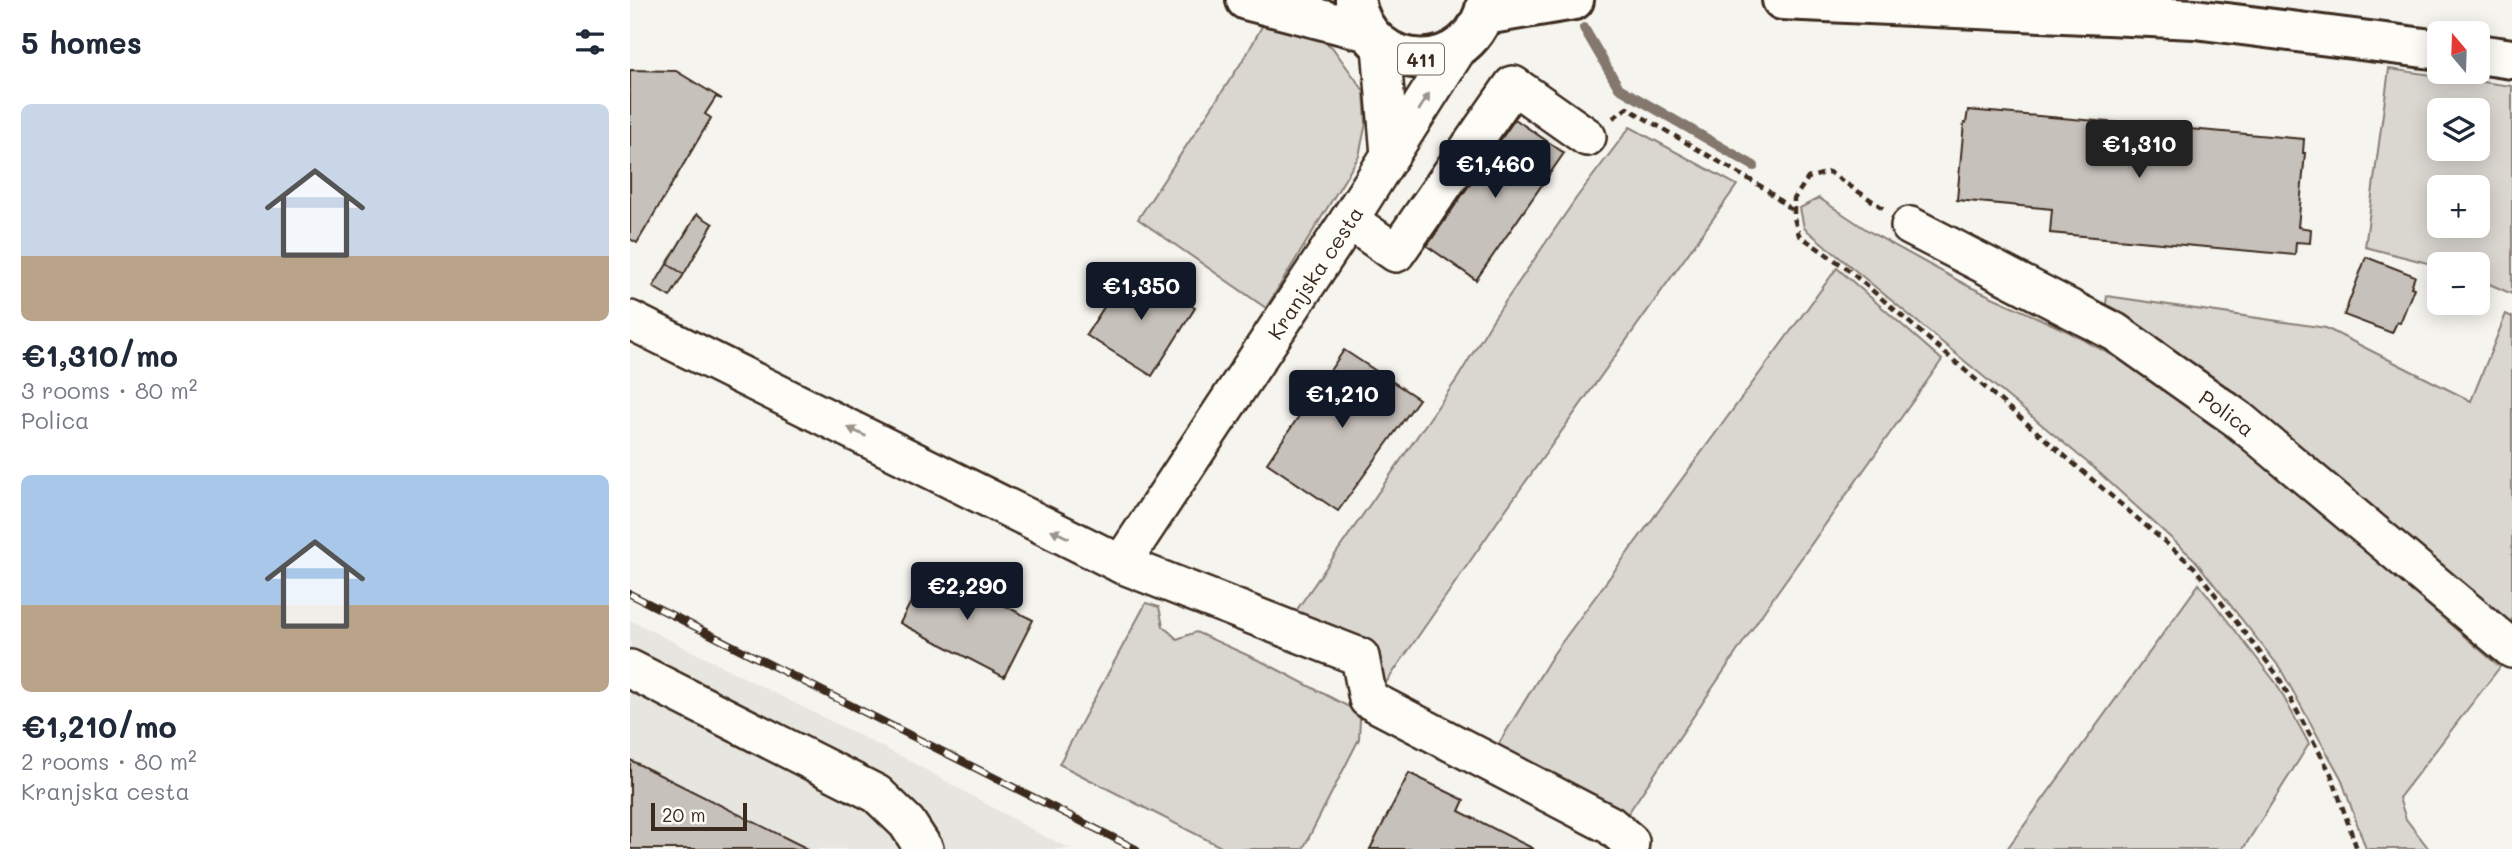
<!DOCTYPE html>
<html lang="en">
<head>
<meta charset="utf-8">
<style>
  :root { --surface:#fff; --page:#f6f6f7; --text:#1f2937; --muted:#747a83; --accent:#111827 }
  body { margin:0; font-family:Mali,sans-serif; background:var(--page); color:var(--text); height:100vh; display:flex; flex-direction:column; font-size:26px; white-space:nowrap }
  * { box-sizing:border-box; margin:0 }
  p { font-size:23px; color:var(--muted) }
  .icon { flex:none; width:38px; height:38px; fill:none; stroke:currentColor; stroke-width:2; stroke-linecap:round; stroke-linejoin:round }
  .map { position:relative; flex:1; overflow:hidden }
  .sheet { display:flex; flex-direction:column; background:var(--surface); width:630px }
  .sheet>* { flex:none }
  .needle { width:46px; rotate:341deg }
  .buttons { position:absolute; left:1797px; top:21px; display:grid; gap:14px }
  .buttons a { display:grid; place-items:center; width:63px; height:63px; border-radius:10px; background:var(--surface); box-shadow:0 4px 18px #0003; font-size:35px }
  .scale { position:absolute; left:21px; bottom:18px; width:96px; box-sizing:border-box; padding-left:7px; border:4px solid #3b2a1e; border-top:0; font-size:19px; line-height:24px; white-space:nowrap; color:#3b2a1e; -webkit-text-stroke:5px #fdfcf7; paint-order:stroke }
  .price { position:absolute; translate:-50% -60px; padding:0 16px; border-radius:7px; background:var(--accent); color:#fff; font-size:23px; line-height:46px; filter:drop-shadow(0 2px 4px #0008) }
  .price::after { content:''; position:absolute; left:50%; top:42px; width:21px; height:16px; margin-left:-10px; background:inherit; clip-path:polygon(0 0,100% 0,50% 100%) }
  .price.on { background:#222; color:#fff }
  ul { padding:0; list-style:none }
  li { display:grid; align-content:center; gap:14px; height:371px; padding:0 21px }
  li span { display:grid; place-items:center; height:217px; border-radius:10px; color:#555 }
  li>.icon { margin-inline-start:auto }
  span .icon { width:126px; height:126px; fill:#fffc; stroke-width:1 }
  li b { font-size:30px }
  h2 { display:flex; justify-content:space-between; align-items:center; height:84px; padding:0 21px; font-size:30px }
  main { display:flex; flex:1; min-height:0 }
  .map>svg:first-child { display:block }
  .built { fill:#e7e5df }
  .green { fill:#dad6d0; stroke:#8a8077; stroke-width:2; fill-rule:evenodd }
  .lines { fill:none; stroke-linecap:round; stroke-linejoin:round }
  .stream { stroke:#84786e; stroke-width:10 }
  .building { fill:#c7c1bb; stroke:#3b2a1e; stroke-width:2 }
  .minor-casing { stroke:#3b2a1e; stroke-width:42 }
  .major-casing { stroke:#3b2a1e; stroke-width:44 }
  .path { stroke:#3b2a1e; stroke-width:4.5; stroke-dasharray:7 5; stroke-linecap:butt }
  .minor { stroke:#fdfcf7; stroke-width:37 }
  .major { stroke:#fdfcf7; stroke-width:38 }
  .rail-casing { stroke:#3b2a1e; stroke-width:8 }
  .rail { stroke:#fdfcf7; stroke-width:5; stroke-dasharray:16; stroke-linecap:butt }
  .oneway { fill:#9c938a }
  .labels { text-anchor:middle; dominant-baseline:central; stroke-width:6; stroke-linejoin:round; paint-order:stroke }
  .shield { fill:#fdfcf7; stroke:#75695f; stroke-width:2 }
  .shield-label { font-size:19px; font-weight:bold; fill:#3b2a1e }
  .street-label { font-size:21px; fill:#3b2a1e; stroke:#fdfcf7 }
</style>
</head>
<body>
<main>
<section class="sheet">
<h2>5 homes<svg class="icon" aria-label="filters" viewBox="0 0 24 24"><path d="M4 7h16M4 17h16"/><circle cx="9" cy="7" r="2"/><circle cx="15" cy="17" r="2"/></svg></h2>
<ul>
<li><span style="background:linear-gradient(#c9d6e8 70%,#b9a48a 0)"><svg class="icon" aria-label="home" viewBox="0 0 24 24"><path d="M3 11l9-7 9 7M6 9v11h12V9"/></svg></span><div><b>€1,310/mo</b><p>3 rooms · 80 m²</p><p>Polica</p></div></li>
<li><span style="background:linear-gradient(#a9c7e8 60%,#b9a48a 0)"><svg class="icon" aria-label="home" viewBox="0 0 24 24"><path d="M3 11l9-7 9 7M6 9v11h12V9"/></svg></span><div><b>€1,210/mo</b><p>2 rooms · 80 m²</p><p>Kranjska cesta</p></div></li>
</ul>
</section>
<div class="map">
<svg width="1882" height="849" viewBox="0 0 1882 849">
  <rect width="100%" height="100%" fill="#f5f4ee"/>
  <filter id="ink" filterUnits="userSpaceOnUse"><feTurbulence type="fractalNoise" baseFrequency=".0143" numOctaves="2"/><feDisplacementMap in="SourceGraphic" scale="14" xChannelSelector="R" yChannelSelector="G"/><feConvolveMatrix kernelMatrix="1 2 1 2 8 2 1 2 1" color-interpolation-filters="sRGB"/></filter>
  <g filter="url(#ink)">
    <path class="built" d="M0 620 282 762 410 834 441 849H0Z"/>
    <path class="green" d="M632 26 680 34 702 47 734 91 736 123 729 156 636 308 508 219 617 54Z
      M1759 69 1882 86V294L1848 279V264H1810L1809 266 1735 247ZM1810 110H1848V149H1810ZM1848 187V226H1810V187Z
      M1000 127 1107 185 874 512 751 690 651 639 668 608 827 379 864 318 947 197Z
      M1189 198 1240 232 1338 286 1439 332 1504 367 1642 471 1870 667 1769 798 1776 819 1799 849H1736L1711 778 1650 668 1564 559 1464 468 1174 228 1170 208Z
      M1207 268 1312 360 1143 598 997 815 866 748 924 653Z
      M1477 296 1696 328 1841 401 1876 314 1882 317V630L1475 311Z
      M1569 584 1646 683 1679 744 1613 849H1377Z
      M516 603 529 607 533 626 547 639 566 632 637 664 723 709 730 719 729 739 673 849H595L429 764Z"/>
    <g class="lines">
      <path class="stream" d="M954 28 989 88 1124 166"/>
    </g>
    <path class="building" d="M0 70 46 71 92 99 86 97 75 114 81 118 7 243 0 239Z
      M1338 110 1674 139 1673 153H1675L1668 227 1681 229 1680 243 1666 242 1665 255 1420 233 1422 209 1327 200 1334 123H1336Z
      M885 119 934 153 846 280 797 246Z
      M67 214 83 224 54 274 37 264Z
      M1736 257 1785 276 1781 287 1784 288 1770 323 1767 322 1762 333 1714 315Z
      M37 264 54 274 40 297 23 287Z
      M500 267 565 308 522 376 456 335Z
      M714 350 789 399 708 511 637 463Z
      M299 567 403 620 374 677 270 623Z
      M0 760 178 849H0Z
      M779 773 834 800 829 811 904 849H740Z"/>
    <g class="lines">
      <g class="minor-casing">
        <g id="minor">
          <path d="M751 46 760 155"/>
          <path d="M719 220 766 253 883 85 957 137"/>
          <path id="s1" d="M1280 226 1485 332 1609 420 1882 649"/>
          <path d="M0 320 491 564 730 657 738 699 980 825 1000 842 999 849"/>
          <path id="s2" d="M491 564 719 220 828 48"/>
          <path d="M0 669 247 794 277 823 294 849"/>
        </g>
      </g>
      <g class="major-casing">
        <path id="major" d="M616 0 736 31
          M725 0C739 78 844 78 857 0
          M1152 0 1565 19 1810 50
          M855 15 944 0
          M1848 54 1882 59"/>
      </g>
      <path class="path" d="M983 118 997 108 1134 188 1164 212
        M1253 208 1199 172 1178 178 1164 199V218L1169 235 1216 268 1564 567 1648 676 1701 774 1727 849"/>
      <use href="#minor" class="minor"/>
      <use href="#major" class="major"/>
      <g class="rail-casing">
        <path id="rail" d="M0 594 506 849"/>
      </g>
      <use href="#rail" class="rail"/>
    </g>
    <defs><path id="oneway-solid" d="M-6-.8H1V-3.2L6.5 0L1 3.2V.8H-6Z" transform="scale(1.75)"/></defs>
    <g class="oneway">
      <use href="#oneway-solid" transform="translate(794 102) rotate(-58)"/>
      <use href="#oneway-solid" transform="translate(227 432) rotate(-154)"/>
      <use href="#oneway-solid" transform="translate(430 534) rotate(-154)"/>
    </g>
  </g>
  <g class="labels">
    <rect class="shield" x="768" y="43.5" width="46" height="31" rx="5"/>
    <g class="shield-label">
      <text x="791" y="59">411</text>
    </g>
    <g class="street-label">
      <text stroke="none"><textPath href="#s2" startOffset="350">Kranjska cesta</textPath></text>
      <text stroke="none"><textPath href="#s1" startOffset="369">Polica</textPath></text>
    </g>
  </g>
</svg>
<div class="buttons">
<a><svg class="needle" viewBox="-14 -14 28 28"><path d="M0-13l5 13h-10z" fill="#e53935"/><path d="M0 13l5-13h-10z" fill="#747a83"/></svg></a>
<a><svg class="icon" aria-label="layers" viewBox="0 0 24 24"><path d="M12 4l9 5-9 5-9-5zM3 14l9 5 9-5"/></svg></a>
<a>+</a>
<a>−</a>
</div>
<div class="scale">20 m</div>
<b class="price on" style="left:1509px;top:180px">€1,310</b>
<b class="price" style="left:865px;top:200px">€1,460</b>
<b class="price" style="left:511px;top:322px">€1,350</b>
<b class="price" style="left:712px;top:430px">€1,210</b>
<b class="price" style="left:337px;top:622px">€2,290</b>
</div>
</main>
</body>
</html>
